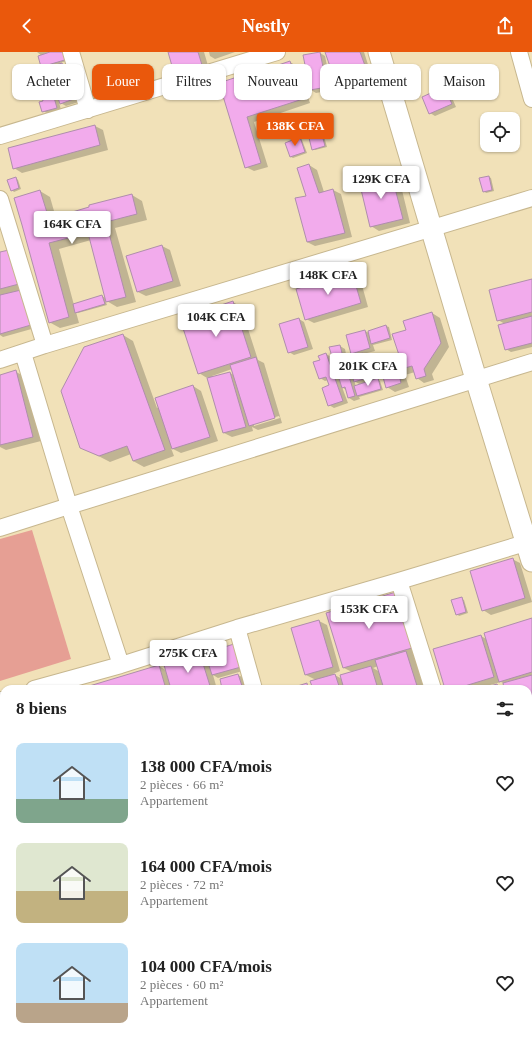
<!DOCTYPE html>
<html lang="fr">
<head>
<meta charset="utf-8">
<style>
  :root { --surface:#fff; --page:#f2f2f2; --text:#222; --muted:#767676; --accent:#ea580c }
  body { margin:0; font-family:Georgia,serif; background:var(--page); color:var(--text); height:100vh; display:flex; flex-direction:column; font-size:15px; white-space:nowrap }
  * { box-sizing:border-box; margin:0 }
  p { font-size:13px; color:var(--muted) }
  .icon { flex:none; width:22px; height:22px; fill:none; stroke:currentColor; stroke-width:2; stroke-linecap:round; stroke-linejoin:round }
  .map { position:relative; flex:1; overflow:hidden }
  .drawer { position:absolute; left:0px; top:633px; width:532px; height:356px; display:flex; flex-direction:column; background:var(--surface); border-radius:12px 12px 0 0; box-shadow:0 1px 3px #0004 }
  .drawer>* { flex:none }
  .hud { position:absolute; left:12px; top:12px; width:508px; height:36px; display:flex; gap:8px }
  .buttons { position:absolute; left:480px; top:60px; display:grid; gap:8px }
  .buttons a { display:grid; place-items:center; width:40px; height:40px; border-radius:8px; background:var(--surface); box-shadow:0 1px 3px #0004; font-size:20px }
  .price { position:absolute; translate:-50% -34px; padding:0 9px; border-radius:4px; background:#fff; color:#222; font-size:13px; line-height:26px; filter:drop-shadow(0 1px 2px #0008) }
  .price::after { content:''; position:absolute; left:50%; top:24px; width:12px; height:9px; margin-left:-6px; background:inherit; clip-path:polygon(0 0,100% 0,50% 100%) }
  .price.on { background:var(--accent); color:#fff }
  ul { padding:0; list-style:none }
  li { display:flex; align-items:center; gap:12px; height:100px; padding:0 16px }
  li span { display:grid; place-items:center; flex:none; width:112px; height:80px; border-radius:8px; color:#555 }
  li>.icon { margin-inline-start:auto }
  span .icon { width:48px; height:48px; fill:#fffc; stroke-width:1 }
  li b { font-size:17px }
  h2 { display:flex; justify-content:space-between; align-items:center; height:48px; padding:0 16px; font-size:17px }
  .chip { padding:0 14px; border-radius:8px; background:var(--surface); box-shadow:0 1px 3px #0004; font-size:14px; line-height:36px }
  .chip.on { background:var(--accent); color:#fff }
  header { display:flex; justify-content:space-between; align-items:center; height:52px; padding:0 16px; background:var(--accent); color:#fff; font-size:18px; font-weight:700 }
  .map>svg:first-child { display:block }
  .green { fill:#e69f94 }
  .shadow { fill:#0003; fill-rule:evenodd }
  .building { fill:#f2abec; stroke:#af8eac }
  .lines { fill:none; stroke-linecap:round; stroke-linejoin:round }
  .minor-casing { stroke:#c7b78f; stroke-width:18 }
  .tertiary-casing { stroke:#c7b78f; stroke-width:23 }
  .minor { stroke:#fff; stroke-width:16 }
  .tertiary { stroke:#fff; stroke-width:21 }
</style>
</head>
<body>
<header><svg class="icon" aria-label="back" viewBox="0 0 24 24"><path d="M15 5l-7 7 7 7"/></svg>Nestly<svg class="icon" aria-label="share" viewBox="0 0 24 24"><path d="M12 15V3M7 8l5-5 5 5M5 13v7h14v-7"/></svg></header>
<div class="map">
<svg width="532" height="989" viewBox="0 0 532 989">
  <rect width="100%" height="100%" fill="#f1e1b8"/>
  <path class="green" d="M32 478 71 607 0 629V487Z"/>
  <path class="shadow" d="M37 0H67L70 8 60 11 67 16 79 50 66 54 59 50 61 58 49 62 43 59 44 49 43 45 38 42 45 18 51 22 56 15 55 13 45 16 42 15 39 5 42 4Z
    M169 0H204L209 17 183 25 175 21Z
    M209 0H235L215 7 210 4Z
    M326 0H364L371 22 341 32 336 29Z
    M320 1 325 4 332 38 316 41 311 38 304 4Z
    M290 10 298 15 310 51 254 70 268 115 254 119 246 115 234 27 236 28Z
    M444 36 449 39 456 55 435 64 430 61Z
    M95 74 103 78 108 98 22 121 14 116Z
    M321 80 323 81 327 95 315 98 313 97Z
    M300 86 302 88 307 101 293 106 291 105Z
    M309 113 317 118 324 140 333 138 341 142 352 185 315 194 307 190 308 144Z
    M391 122 399 126 410 171 379 179 371 174Z
    M489 125 491 126 494 139 486 141 484 139Z
    M16 126 18 128 21 137 14 140 12 138Z
    M40 139 50 145 56 166 132 143 142 149 147 168 115 176 136 250 117 255 105 248 107 253 78 261 76 260 79 271 60 276 49 270ZM91 188 107 247 102 244 74 253 59 197Z
    M162 194 170 198 181 234 146 244 138 240Z
    M9 199 35 276 3 285 0 283V201Z
    M352 221 360 226 368 255 314 271 306 267Z
    M532 228V295L511 300 506 297 505 272 498 268Z
    M233 250 241 255 258 308 264 311 282 371 258 378 252 375 253 379 232 385 224 381 208 325 207 326 199 321ZM232 317 234 323 230 321 213 326 212 324ZM279 364 280 366 254 374V371Z
    M432 261 440 266 449 295 432 322 434 328 424 331 417 326 415 320 405 323 409 335 395 340 387 335 391 311 400 303 407 278Z
    M299 267 304 270 313 297 294 303 289 300Z
    M386 274 389 275 392 288 373 293 375 299 363 302 368 305 375 328H378L380 329 383 338 359 345 360 347 354 349 349 346 346 338 342 335 348 351 334 356 329 353 330 334 328 328 325 329 320 326 321 309 326 302 333 306 340 294 345 297 347 307 357 304 352 301 365 279 369 281ZM351 315 353 322 345 318ZM354 329 361 333 356 334Z
    M123 283 133 289 157 356 193 334 201 339 218 389 181 401 171 396 174 404 144 415 133 409 131 402 110 410 81 395Z
    M16 320 24 324 41 389 6 398 0 395V324Z
    M512 507 520 511 532 550 491 563 483 558Z
    M406 547 422 601 414 604 424 637H292L306 633 314 637 316 628 306 623 292 577 319 569 327 573 340 619 333 622 342 627 352 620 344 616ZM378 614 380 620 373 616Z
    M462 547 464 548 468 561 459 564 457 562Z
    M532 567V726L528 712V637H505L503 631 501 630 476 637H446L481 584 488 588Z
    M206 602 246 618 218 626 213 623 217 637H73L83 634 87 636 159 614 167 619 200 604 208 608Z
    M238 623 244 626 247 637H224L221 628Z
    M497 633 505 637H483Z
    M4 721V767L0 768V722Z
    M530 737 532 739V788L528 789V738Z
    M0 834 4 850V878L0 867Z
    M0 876 3 883 0 884Z
    M528 896 532 898V927L528 925Z
    M4 908V925L0 922V910Z
    M4 926V935L0 932V927Z
    M528 977 532 979V989H441L437 985H528Z
    M39 985H54L53 989H28L39 987Z
    M191 985H225L228 988 229 985H268L267 986 273 989H191Z
    M338 985H374L372 989H346Z
    M327 986 332 989H326Z"/>
  <path class="building" d="M50 0H66L68 7 41 15 38 4Z
    M168 0H198L202 13 174 21Z
    M320 0 327 35 310 38 303 3Z
    M325 0H360L367 19 335 29Z
    M290 9 303 47 247 65 261 111 245 116 219 31 234 26 235 28Z
    M62 11 74 47 60 52 48 16Z
    M30 16 46 17 57 56 42 60 39 50 43 49 41 42 37 43Z
    M444 35 452 52 429 62 422 45Z
    M95 73 100 93 13 117 8 96Z
    M321 79 325 94 312 98 308 82Z
    M300 85 305 100 290 105 285 91Z
    M309 112 319 141 333 137 345 181 307 190 295 146 306 144 297 116Z
    M391 121 403 167 370 175 359 129Z
    M489 124 492 138 483 140 479 126Z
    M16 125 19 136 11 139 7 128Z
    M40 138 49 167 89 155V153L132 142 137 162 106 170 126 245 106 250 88 181 49 191 69 265 49 271 22 173 14 146Z
    M162 193 173 229 137 240 126 204Z
    M9 198 19 232 0 237V200Z
    M352 220 361 251 305 268 296 237Z
    M532 227V260L497 269 489 238Z
    M21 238 31 273 0 282V243Z
    M102 243 105 252 75 261 73 252Z
    M233 249 251 305 198 322 180 267Z
    M432 260 441 291 424 317 426 324 416 327 412 314 398 318 401 331 386 336 380 314 390 311 388 306 399 303 392 282 406 278 403 269Z
    M532 264V291L505 298 498 273Z
    M299 266 308 295 288 301 279 272Z
    M386 273 390 286 371 292 368 279Z
    M365 278 370 296 351 302 346 283Z
    M123 282 165 398 133 409 127 394 99 404 80 396 61 339 84 295Z
    M340 293 345 313 341 314 342 319 347 318 355 344 348 346 345 335 342 336 329 295Z
    M326 301 343 349 328 354 322 336 329 333 326 325 319 327 313 310 320 308 318 304Z
    M363 301 370 325 354 330 347 306Z
    M256 305 275 366 249 374 230 313Z
    M16 318 33 385 0 393V323Z
    M230 320 246 375 223 381 207 326Z
    M378 326 381 337 357 344 354 334Z
    M193 333 210 385 172 397 155 346Z
    M513 506 525 546 482 559 470 519Z
    M396 540 412 596 343 616 326 561Z
    M462 545 466 560 456 563 451 548Z
    M532 566V620L499 630 484 581Z
    M319 568 333 615 305 623 291 576Z
    M481 583 494 625 455 637H445L433 597Z
    M234 592 241 615 212 623 205 601Z
    M406 599 418 637H384L375 608Z
    M200 602 211 637H171L164 613Z
    M159 613 166 637H87L86 635Z
    M371 614 378 637H344L340 623Z
    M238 622 243 637H222L220 627Z
    M335 622 340 637H313L310 629Z
    M532 623V727H531L528 716V637H504L503 631Z
    M307 631 308 637H288Z
    M497 632 499 637H480Z
    M4 720V763L0 764V721Z
    M530 736 532 744V784L528 785V737Z
    M528 816 532 818V839L528 837Z
    M528 849 532 851V886L528 884Z
    M4 852V878H2L0 870V853Z
    M528 895 532 897V910L528 917Z
    M4 907V920L3 918 0 919V909Z
    M528 941 532 943V962L528 960Z
    M528 976 532 978V989H493L495 985H528Z
    M38 985H49L48 989H27L28 986H38Z
    M190 985H221L218 989H212L211 988 210 989H189L188 988Z
    M228 985H261L259 989H226Z
    M272 985H304L302 989H280Z
    M337 985H368L366 989H344Z
    M436 985H491L489 989H440L435 987Z"/>
  <g class="lines">
    <g class="minor-casing">
      <path id="minor" d="M71 0 88 58
        M519 0 532 47
        M0 84 277 0
        M0 147 45 293
        M23 301 69 454 121 613
        M0 308 45 293 532 146
        M0 476 69 454 532 310
        M399 529 433 637
        M237 576 254 637
        M34 637 121 613 237 576 399 529 532 489
        M0 648 4 668
        M0 788 4 787
        M528 798 532 796
        M0 982 4 981
        M104 985 112 989
        M408 985 416 989
        M168 989 170 985
        M308 989 310 985"/>
    </g>
    <g class="tertiary-casing">
      <path id="tertiary" d="M379 0 476 327 532 509"/>
    </g>
    <use href="#minor" class="minor"/>
    <use href="#tertiary" class="tertiary"/>
  </g>
</svg>
<div class="buttons">
<a><svg class="icon" aria-label="locate" viewBox="0 0 24 24"><circle cx="12" cy="12" r="6"/><path d="M12 2v4M12 18v4M2 12h4M18 12h4"/></svg></a>
</div>
<b class="price on" style="left:295px;top:95px">138K CFA</b>
<b class="price" style="left:381px;top:148px">129K CFA</b>
<b class="price" style="left:72px;top:193px">164K CFA</b>
<b class="price" style="left:328px;top:244px">148K CFA</b>
<b class="price" style="left:216px;top:286px">104K CFA</b>
<b class="price" style="left:368px;top:335px">201K CFA</b>
<b class="price" style="left:369px;top:578px">153K CFA</b>
<b class="price" style="left:188px;top:622px">275K CFA</b>
<div class="hud">
<a class="chip">Acheter</a>
<a class="chip on">Louer</a>
<a class="chip">Filtres</a>
<a class="chip">Nouveau</a>
<a class="chip">Appartement</a>
<a class="chip">Maison</a>
</div>
<section class="drawer">
<h2>8 biens<svg class="icon" aria-label="filters" viewBox="0 0 24 24"><path d="M4 7h16M4 17h16"/><circle cx="9" cy="7" r="2"/><circle cx="15" cy="17" r="2"/></svg></h2>
<ul>
<li><span style="background:linear-gradient(#bfe0f5 70%,#7fa58c 0)"><svg class="icon" aria-label="home" viewBox="0 0 24 24"><path d="M3 11l9-7 9 7M6 9v11h12V9"/></svg></span><div><b>138 000 CFA/mois</b><p>2 pièces · 66 m²</p><p>Appartement</p></div><svg class="icon" aria-label="heart" viewBox="0 0 24 24"><path d="M12 20l-8-8c-3-5 5-10 8-4 3-6 11-1 8 4z"/></svg></li>
<li><span style="background:linear-gradient(#dfe7d0 60%,#c2b280 0)"><svg class="icon" aria-label="home" viewBox="0 0 24 24"><path d="M3 11l9-7 9 7M6 9v11h12V9"/></svg></span><div><b>164 000 CFA/mois</b><p>2 pièces · 72 m²</p><p>Appartement</p></div><svg class="icon" aria-label="heart" viewBox="0 0 24 24"><path d="M12 20l-8-8c-3-5 5-10 8-4 3-6 11-1 8 4z"/></svg></li>
<li><span style="background:linear-gradient(#bfe0f5 75%,#b9a48a 0)"><svg class="icon" aria-label="home" viewBox="0 0 24 24"><path d="M3 11l9-7 9 7M6 9v11h12V9"/></svg></span><div><b>104 000 CFA/mois</b><p>2 pièces · 60 m²</p><p>Appartement</p></div><svg class="icon" aria-label="heart" viewBox="0 0 24 24"><path d="M12 20l-8-8c-3-5 5-10 8-4 3-6 11-1 8 4z"/></svg></li>
</ul>
</section>
</div>
</body>
</html>
